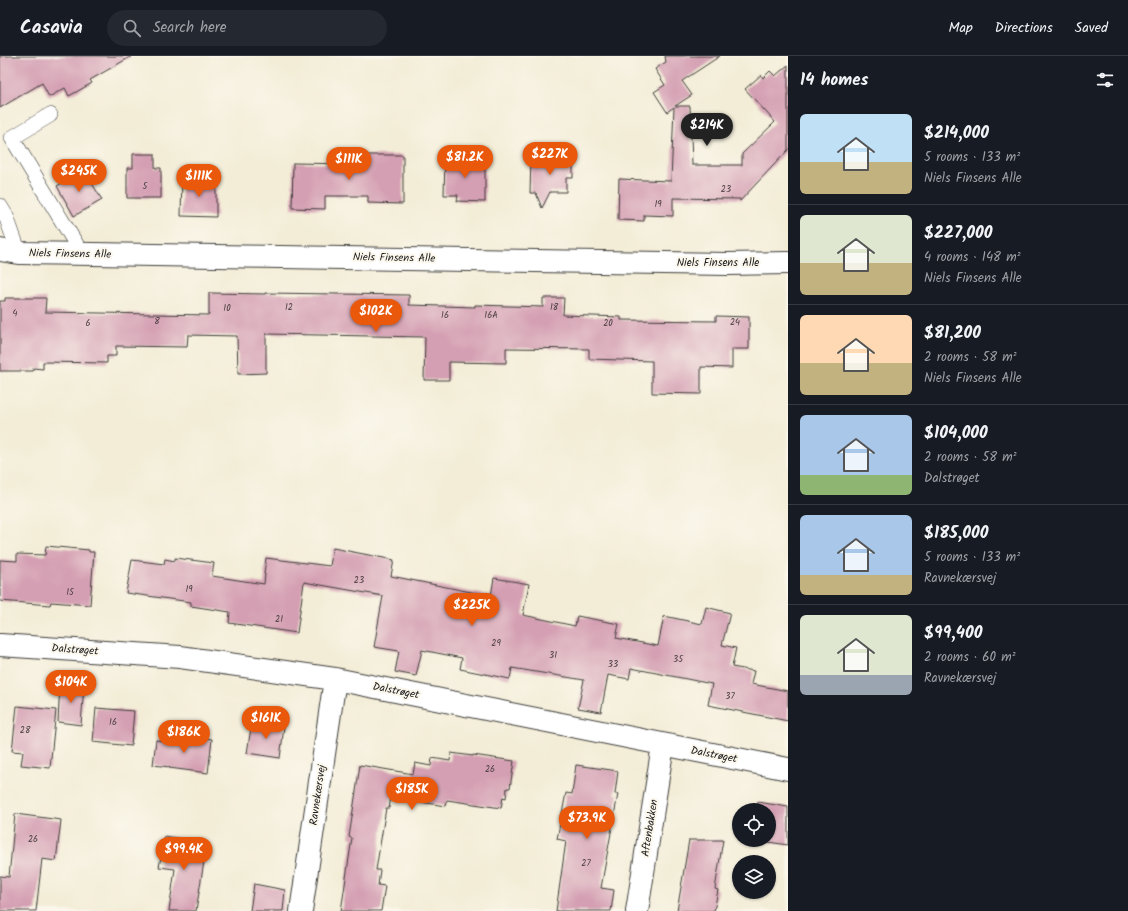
<!DOCTYPE html>
<html lang="en">
<head>
<meta charset="utf-8">
<style>
  :root { --surface:#171b24; --page:#242831; --text:#f1f3f6; --muted:#9ea1a6; --line:#363941; --accent:#ea580c }
  body { margin:0; font-family:Kalam,sans-serif; background:var(--page); color:var(--text); height:100vh; display:flex; flex-direction:column; font-size:15px; white-space:nowrap }
  * { box-sizing:border-box; margin:0 }
  p { font-size:13px; color:var(--muted) }
  .icon { flex:none; width:22px; height:22px; fill:none; stroke:currentColor; stroke-width:2; stroke-linecap:round; stroke-linejoin:round }
  .map { position:relative; flex:1; overflow:hidden }
  .details { display:flex; flex-direction:column; background:var(--surface); width:340px }
  .details>* { flex:none }
  .controls { position:absolute; left:732px; top:747px; display:grid; gap:8px }
  .controls a { display:grid; place-items:center; width:44px; height:44px; border-radius:50%; background:var(--surface); box-shadow:0 1px 3px #0004; font-size:20px }
  .price { position:absolute; translate:-50% -34px; padding:0 9px; border-radius:14px; background:var(--accent); color:#fff; font-size:13px; line-height:26px; filter:drop-shadow(0 1px 2px #0008) }
  .price::after { content:''; position:absolute; left:50%; top:24px; width:12px; height:9px; margin-left:-6px; background:inherit; clip-path:polygon(0 0,100% 0,50% 100%) }
  .price.current { background:#222; color:#fff }
  ul { padding:0; list-style:none }
  li { display:flex; align-items:center; gap:12px; height:100px; padding:0 12px }
  li+li { border-top:1px solid var(--line) }
  li span { display:grid; place-items:center; flex:none; width:112px; height:80px; border-radius:6px; color:#555 }
  li>.icon { margin-inline-start:auto }
  span .icon { width:48px; height:48px; fill:#fffc; stroke-width:1 }
  li b { font-size:17px }
  h2 { display:flex; justify-content:space-between; align-items:center; height:48px; padding:0 12px; font-size:17px }
  header { display:flex; align-items:center; gap:24px; box-sizing:border-box; height:56px; padding:0 20px; background:var(--surface); border-bottom:1px solid var(--line) }
  header strong { font-size:19px }
  nav { display:flex; gap:22px; margin-inline-start:auto; font-size:14px }
  .search { width:280px; height:36px; background:var(--page); display:flex; align-items:center; gap:10px; box-sizing:border-box; padding:0 14px; border-radius:22px; color:var(--muted); font-size:15px }
  main { display:flex; flex:1; min-height:0 }
  .map>svg:first-child { display:block }
  .building { fill:#d49fb2 }
  .lines { fill:none; stroke-linecap:round; stroke-linejoin:round }
  .lane-casing { stroke:#3c3b38; stroke-width:16 }
  .street-casing { stroke:#3c3b38; stroke-width:24 }
  .lane { stroke:#fff; stroke-width:15 }
  .street { stroke:#fff; stroke-width:22 }
  .labels { text-anchor:middle; dominant-baseline:central; stroke-width:4; stroke-linejoin:round; paint-order:stroke }
  .number-label { font-size:9px; fill:#4a3d42 }
  .street-label { font-size:11px; fill:#1c1c1c; stroke:#fbf7ec }
</style>
</head>
<body>
<header>
<strong>Casavia</strong>
<div class="search"><svg class="icon" aria-label="search" viewBox="0 0 24 24"><circle cx="10" cy="10" r="6"/><path d="M15 15l6 6"/></svg>Search here</div>
<nav><a>Map</a><a>Directions</a><a>Saved</a></nav>
</header>
<main>
<div class="map">
<svg width="788" height="855" viewBox="0 0 788 855">
  <rect width="100%" height="100%" fill="#fbf7ec"/>
  <filter id="ink" filterUnits="userSpaceOnUse"><feTurbulence type="fractalNoise" baseFrequency=".025" numOctaves="2"/><feDisplacementMap in="SourceGraphic" scale="8" xChannelSelector="R" yChannelSelector="G"/><feConvolveMatrix kernelMatrix="1 2 1 2 8 2 1 2 1" color-interpolation-filters="sRGB"/></filter>
  <filter id="wash" filterUnits="userSpaceOnUse"><feTurbulence type="fractalNoise" baseFrequency=".012" numOctaves="4" result="noise"/><feDisplacementMap in="SourceGraphic" scale="16" xChannelSelector="R" yChannelSelector="G"/><feGaussianBlur stdDeviation="0.9" result="paint"/><feColorMatrix in="noise" values="0 0 0 0 0 0 0 0 0 0 0 0 0 0 0 0 0 1.4 0 .05"/><feComposite in="paint" operator="in"/></filter>
  <g filter="url(#wash)">
    <rect width="100%" height="100%" fill="#f3edd7"/>
    <g id="blocks">
      <path class="building" d="M0 0H132L90 24 92 27 69 40 65 32 49 41 42 27 0 52Z
        M665 0H720L682 25 692 39 675 50H690L692 109H742V98L775 66 745 33 761 19 763 22 770 15 775 20 788 9V94L740 145V143L673 142V160L644 159V165L618 164 619 123 671 125 674 51 667 56 654 36 665 29 655 13 666 6Z
        M133 98H155V112H161V142H127V112H133Z
        M353 99H403V148L368 147V140H325V153L292 152 293 107 353 108Z
        M531 101 573 102V122H566V136H550L542 152 536 137H530Z
        M445 102 485 103V146L457 145 458 139H444Z
        M84 114 102 144 74 160 57 130Z
        M182 123H216V161L181 160Z
        M209 237 265 238V237L409 239V249L475 251V249L543 251V242H564L563 259 621 261V264L716 265V260L749 261V293H732V312L701 311V338L652 337V305L589 303V293L506 292V307L449 306V324H424L425 281 266 278V317L238 318 237 280 188 279 187 291 116 290V300H107V307L43 306V313L33 312V315H0V245H5V242H46L45 256 209 259Z
        M46 490 89 494V496H94L90 549 51 546 50 549 0 545V504L17 505V498L45 499Z
        M333 492 394 504 391 520 491 540 494 522 529 528 523 559 575 570 577 560 619 568 616 582 658 590 664 560 702 568 706 551 730 557 722 589 736 592 732 611 754 615 751 628 788 635V665L708 649 712 628 631 612 629 623 608 619 601 656 578 652 584 624 512 612 510 623 460 613 462 602 422 594 416 620 395 616 399 595 374 591 383 540 304 526 297 577 229 567 230 556 191 550V546L126 537 132 504 164 508 165 503 175 505V502L214 507 212 520 264 528 265 518H264L266 502 330 510Z
        M60 627 84 629 81 669 58 666Z
        M17 650 56 654 50 712 21 709 23 696 12 695Z
        M96 652 134 655 131 690 93 686Z
        M252 666 284 671 280 702 247 697Z
        M173 678 212 683 208 717 169 712 170 711 153 709 156 684 173 686Z
        M451 697 473 700V699L514 705 510 732H507L506 742 503 741 501 752 447 744 445 750 391 741 389 752H386L376 814H380L378 829 385 830 381 855H341L352 782 349 781 360 709 413 718 415 707 431 710 432 702 450 705Z
        M576 709 618 715 615 738H618L601 832 614 834 611 855H556L566 785 557 783 566 737 572 738Z
        M758 746 788 751V789L755 784H769V754H748L749 752 757 753Z
        M15 758 61 764 56 805 42 803 36 855H0V820L9 821Z
        M165 780 207 787 196 855H169L175 813 159 811Z
        M689 784H723L715 833 718 834 714 855H677Z
        M254 828 285 834 283 855H250Z"/>
    </g>
  </g>
  <g filter="url(#ink)">
    <use href="#blocks" fill-opacity="0" stroke="#3c3b38" stroke-width="1"/>
    <g class="lines">
      <g class="lane-casing">
        <path id="lane" d="M50 59 12 82 82 198
          M0 150 6 160 19 197"/>
      </g>
      <g class="street-casing">
        <path id="street" d="M0 194 19 197 93 198 728 208 788 207
          M0 589 180 601 335 623 788 713
          M301 855 335 623
          M637 855 663 689"/>
      </g>
      <use href="#lane" class="lane"/>
      <use href="#street" class="street"/>
    </g>
  </g>
  <g class="labels">
    <g class="number-label">
      <text x="145" y="130">5</text>
      <text x="726" y="133">23</text>
      <text x="658" y="148">19</text>
      <text x="289" y="251">12</text>
      <text x="554" y="251">18</text>
      <text x="227" y="252">10</text>
      <text x="15" y="257">4</text>
      <text x="445" y="259">16</text>
      <text x="491" y="259">16A</text>
      <text x="157" y="265">8</text>
      <text x="735" y="266">24</text>
      <text x="88" y="267">6</text>
      <text x="608" y="267">20</text>
      <text x="359" y="524">23</text>
      <text x="189" y="533">19</text>
      <text x="70" y="536">15</text>
      <text x="279" y="563">21</text>
      <text x="496" y="587">29</text>
      <text x="553" y="599">31</text>
      <text x="678" y="603">35</text>
      <text x="613" y="608">33</text>
      <text x="730" y="640">37</text>
      <text x="113" y="666">16</text>
      <text x="25" y="674">28</text>
      <text x="490" y="713">26</text>
      <text x="33" y="783">26</text>
      <text x="586" y="807">27</text>
    </g>
    <g class="street-label">
      <text transform="translate(70 198) rotate(1)">Niels Finsens Alle</text>
      <text transform="translate(394 202) rotate(1)">Niels Finsens Alle</text>
      <text x="718" y="207">Niels Finsens Alle</text>
      <text transform="translate(75 594) rotate(4)">Dalstrøget</text>
      <text transform="translate(396 635) rotate(11)">Dalstrøget</text>
      <text transform="translate(714 699) rotate(11)">Dalstrøget</text>
      <text transform="translate(318 739) rotate(-82)">Ravnekærsvej</text>
      <text transform="translate(650 772) rotate(-81)">Aftenbakken</text>
    </g>
  </g>
</svg>
<div class="controls">
<a><svg class="icon" aria-label="locate" viewBox="0 0 24 24"><circle cx="12" cy="12" r="6"/><path d="M12 2v4M12 18v4M2 12h4M18 12h4"/></svg></a>
<a><svg class="icon" aria-label="layers" viewBox="0 0 24 24"><path d="M12 4l9 5-9 5-9-5zM3 14l9 5 9-5"/></svg></a>
</div>
<b class="price current" style="left:707px;top:91px">$214K</b>
<b class="price" style="left:550px;top:120px">$227K</b>
<b class="price" style="left:465px;top:123px">$81.2K</b>
<b class="price" style="left:349px;top:125px">$111K</b>
<b class="price" style="left:79px;top:137px">$245K</b>
<b class="price" style="left:199px;top:142px">$111K</b>
<b class="price" style="left:376px;top:277px">$102K</b>
<b class="price" style="left:472px;top:571px">$225K</b>
<b class="price" style="left:71px;top:648px">$104K</b>
<b class="price" style="left:266px;top:684px">$161K</b>
<b class="price" style="left:184px;top:698px">$186K</b>
<b class="price" style="left:412px;top:755px">$185K</b>
<b class="price" style="left:587px;top:784px">$73.9K</b>
<b class="price" style="left:184px;top:815px">$99.4K</b>
</div>
<section class="details">
<h2>14 homes<svg class="icon" aria-label="filters" viewBox="0 0 24 24"><path d="M4 7h16M4 17h16"/><circle cx="9" cy="7" r="2"/><circle cx="15" cy="17" r="2"/></svg></h2>
<ul>
<li><span style="background:linear-gradient(#bfe0f5 60%,#c2b280 0)"><svg class="icon" aria-label="home" viewBox="0 0 24 24"><path d="M3 11l9-7 9 7M6 9v11h12V9"/></svg></span><div><b>$214,000</b><p>5 rooms · 133 m²</p><p>Niels Finsens Alle</p></div></li>
<li><span style="background:linear-gradient(#dfe7d0 60%,#c2b280 0)"><svg class="icon" aria-label="home" viewBox="0 0 24 24"><path d="M3 11l9-7 9 7M6 9v11h12V9"/></svg></span><div><b>$227,000</b><p>4 rooms · 148 m²</p><p>Niels Finsens Alle</p></div></li>
<li><span style="background:linear-gradient(#ffd9b3 60%,#c2b280 0)"><svg class="icon" aria-label="home" viewBox="0 0 24 24"><path d="M3 11l9-7 9 7M6 9v11h12V9"/></svg></span><div><b>$81,200</b><p>2 rooms · 58 m²</p><p>Niels Finsens Alle</p></div></li>
<li><span style="background:linear-gradient(#a9c7e8 75%,#8fb573 0)"><svg class="icon" aria-label="home" viewBox="0 0 24 24"><path d="M3 11l9-7 9 7M6 9v11h12V9"/></svg></span><div><b>$104,000</b><p>2 rooms · 58 m²</p><p>Dalstrøget</p></div></li>
<li><span style="background:linear-gradient(#a9c7e8 75%,#c2b280 0)"><svg class="icon" aria-label="home" viewBox="0 0 24 24"><path d="M3 11l9-7 9 7M6 9v11h12V9"/></svg></span><div><b>$185,000</b><p>5 rooms · 133 m²</p><p>Ravnekærsvej</p></div></li>
<li><span style="background:linear-gradient(#dfe7d0 75%,#9aa5b1 0)"><svg class="icon" aria-label="home" viewBox="0 0 24 24"><path d="M3 11l9-7 9 7M6 9v11h12V9"/></svg></span><div><b>$99,400</b><p>2 rooms · 60 m²</p><p>Ravnekærsvej</p></div></li>
</ul>
</section>
</main>
</body>
</html>
